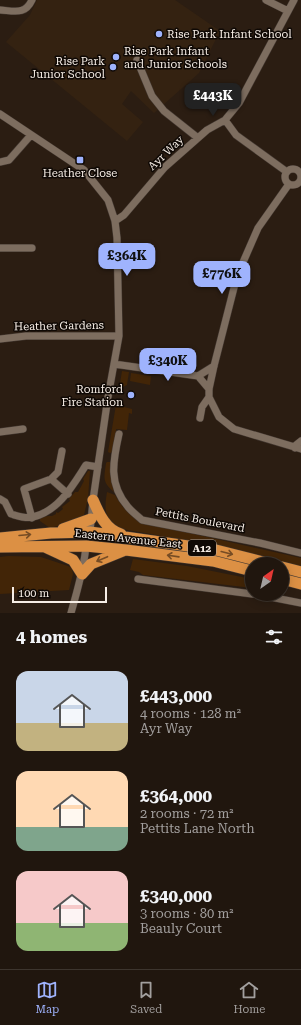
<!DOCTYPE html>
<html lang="en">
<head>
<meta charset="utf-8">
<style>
  :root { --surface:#20160e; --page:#2d231c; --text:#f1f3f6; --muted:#a29f9e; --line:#3d352e; --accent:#9fb3fd }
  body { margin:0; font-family:"Roboto Serif",serif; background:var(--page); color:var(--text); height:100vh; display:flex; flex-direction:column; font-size:15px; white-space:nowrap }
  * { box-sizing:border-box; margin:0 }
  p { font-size:13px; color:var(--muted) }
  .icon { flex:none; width:22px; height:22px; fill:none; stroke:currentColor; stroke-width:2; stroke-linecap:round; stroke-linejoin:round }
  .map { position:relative; height:613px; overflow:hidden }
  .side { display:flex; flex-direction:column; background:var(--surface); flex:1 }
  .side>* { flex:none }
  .needle { width:26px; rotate:34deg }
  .controls { position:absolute; left:245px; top:557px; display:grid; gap:8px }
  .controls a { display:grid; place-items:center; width:44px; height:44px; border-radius:50%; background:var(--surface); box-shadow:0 2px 10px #0003,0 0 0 1px var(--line); font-size:20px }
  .scale { position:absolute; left:12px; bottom:10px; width:95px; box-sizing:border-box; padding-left:4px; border:2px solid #f6ede5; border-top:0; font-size:11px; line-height:14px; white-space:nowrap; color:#f6ede5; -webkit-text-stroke:3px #0f0905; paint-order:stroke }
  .price { position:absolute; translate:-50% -34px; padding:0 9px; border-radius:8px; background:var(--accent); color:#111; font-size:13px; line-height:26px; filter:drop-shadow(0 1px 2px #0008) }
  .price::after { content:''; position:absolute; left:50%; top:24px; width:12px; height:9px; margin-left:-6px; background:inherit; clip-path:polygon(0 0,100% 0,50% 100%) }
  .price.current { background:#222; color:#fff }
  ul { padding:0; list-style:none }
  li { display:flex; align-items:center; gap:12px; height:100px; padding:0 16px }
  li span { display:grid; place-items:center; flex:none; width:112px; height:80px; border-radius:12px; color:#555 }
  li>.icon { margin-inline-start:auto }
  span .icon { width:48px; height:48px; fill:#fffc; stroke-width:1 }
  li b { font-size:17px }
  h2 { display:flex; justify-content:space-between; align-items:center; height:48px; padding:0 16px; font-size:17px }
  .tabs { display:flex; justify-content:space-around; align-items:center; height:56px; border-top:1px solid var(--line); background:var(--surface); font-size:11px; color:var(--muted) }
  .tabs a { display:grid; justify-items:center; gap:2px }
  .tabs .current { color:var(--accent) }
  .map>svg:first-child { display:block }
  .built { fill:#342211 }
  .green { fill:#422507 }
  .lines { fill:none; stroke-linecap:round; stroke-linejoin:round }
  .minor-casing { stroke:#453a33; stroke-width:8 }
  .trunk-casing { stroke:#453a33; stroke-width:12 }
  .minor { stroke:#7d6d5f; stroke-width:7 }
  .trunk { stroke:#dc9044; stroke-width:11 }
  .oneway { stroke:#764c24 }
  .poi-dot { fill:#9fb3fd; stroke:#0f0905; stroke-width:1.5 }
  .labels { text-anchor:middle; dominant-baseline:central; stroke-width:3; stroke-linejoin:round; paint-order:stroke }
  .shield { fill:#0f0905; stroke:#b1a9a2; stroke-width:1 }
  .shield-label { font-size:10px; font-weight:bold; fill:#f6ede5 }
  .poi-label { font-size:11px; fill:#f6ede5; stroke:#0f0905; text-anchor:start }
  .street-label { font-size:11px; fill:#f6ede5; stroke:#0f0905 }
</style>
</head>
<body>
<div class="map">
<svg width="301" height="613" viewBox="0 0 301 613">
  <rect width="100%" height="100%" fill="#2b1d12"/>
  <path class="built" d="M37 0H175L220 31 199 73 154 113 131 91 122 104 143 122 127 141 6 42 30 15Z"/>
  <path class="green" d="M122 371 129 372 127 385 119 389Z
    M131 373 151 376 150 385 130 381Z
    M116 405 132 409V414L129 413 127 430 116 429 115 449 113 452 110 453 108 452Z
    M107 462H110C114 469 112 483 114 492 102 482 104 478 106 463Z
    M88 471H90L88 498 84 515 76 521 50 528 40 521V517L49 516H52L56 514V512L58 513 63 509 62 507 70 501 69 499 75 492H78L84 481 83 479Z
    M107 492 115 495C122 507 129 515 141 522L301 558V566L191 541 122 529C104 519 104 511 107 492Z
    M8 556 41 557 68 566 72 568 73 574 69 590 0 594V557Z
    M133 559 187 566 252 579V588L143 575 139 572 130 570Z"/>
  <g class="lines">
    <g class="minor-casing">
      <path id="minor" d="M266 0 288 11
        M0 10C15 11 25 15 32 0
        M137 60 152 96 164 111 198 138
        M0 114 84 170 108 200 115 221 117 238 119 336 108 397 93 500 90 532
        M225 120 236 135 287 172
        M0 162 9 160 31 135
        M285 177a8 8 0 1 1 16 0a8 8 0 1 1-16 0Z
        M289 184 258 228 237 276 214 366 209 389V397L219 417 234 429 301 449
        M115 221 124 215 165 167 207 130 225 120 239 103 294 0
        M0 248H32
        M0 339 26 336H119
        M114 364 198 376 214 366
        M198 376 209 389
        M200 418 202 407 209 397
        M0 432 23 429
        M119 434C113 461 108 484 128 507 132 512 138 516 142 520L260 543 301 553
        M295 448 296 445 301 441
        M51 479 58 472 62 451
        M0 499 5 502 11 514C18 516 26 519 33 517 59 511 73 485 86 465L98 467
        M32 518 24 489 51 479 68 494
        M138 579 252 594
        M255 594 301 603
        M71 613C77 591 84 569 86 546"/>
    </g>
    <g class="trunk-casing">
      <path id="trunk" d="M93 500C99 514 106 530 121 534
        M63 529 91 519
        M0 538 51 533 90 532 216 550 271 564
        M0 547 86 546 126 550 213 561 252 571
        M45 547 73 560 82 574 91 564 123 551
        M282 567 301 572
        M282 579 301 584"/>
    </g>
    <use href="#minor" class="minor"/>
    <use href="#trunk" class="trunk"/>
  </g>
  <defs><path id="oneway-shaft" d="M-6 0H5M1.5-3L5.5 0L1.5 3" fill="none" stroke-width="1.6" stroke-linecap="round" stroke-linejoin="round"/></defs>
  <g class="oneway">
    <use href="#oneway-shaft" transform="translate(25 535) rotate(-5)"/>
    <use href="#oneway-shaft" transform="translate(227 553) rotate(14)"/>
    <use href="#oneway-shaft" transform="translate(173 556) rotate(-172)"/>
    <use href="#oneway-shaft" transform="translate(102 559) rotate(157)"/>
  </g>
  <g class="poi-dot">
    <circle cx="159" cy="34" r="4"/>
    <circle cx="116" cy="57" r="4"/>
    <circle cx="113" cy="67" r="4"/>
    <rect x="76" y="156" width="8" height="8" rx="2"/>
    <circle cx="131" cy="395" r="4"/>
  </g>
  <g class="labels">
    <rect class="shield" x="188" y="540" width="28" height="16" rx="3"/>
    <g class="shield-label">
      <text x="202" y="548">A12</text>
    </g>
    <g class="poi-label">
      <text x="167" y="34">Rise Park Infant School</text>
      <text x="124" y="51">Rise Park Infant<tspan x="124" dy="13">and Junior Schools</tspan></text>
      <text x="105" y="61" text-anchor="end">Rise Park<tspan x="105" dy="13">Junior School</tspan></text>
      <text x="80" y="173" text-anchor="middle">Heather Close</text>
      <text x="123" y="389" text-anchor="end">Romford<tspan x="123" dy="13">Fire Station</tspan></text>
    </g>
    <g class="street-label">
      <text transform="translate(166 153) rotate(-44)">Ayr Way</text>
      <text transform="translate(59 326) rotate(-1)">Heather Gardens</text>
      <text transform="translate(200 520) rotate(11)">Pettits Boulevard</text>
      <text transform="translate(128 539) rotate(6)">Eastern Avenue East</text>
    </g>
  </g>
</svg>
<div class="controls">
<a><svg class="needle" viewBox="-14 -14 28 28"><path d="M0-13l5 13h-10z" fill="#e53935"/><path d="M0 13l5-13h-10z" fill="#a29f9e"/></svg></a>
</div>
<div class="scale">100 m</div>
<b class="price current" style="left:213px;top:117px">£443K</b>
<b class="price" style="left:127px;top:277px">£364K</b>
<b class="price" style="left:222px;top:295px">£776K</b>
<b class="price" style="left:168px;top:382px">£340K</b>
</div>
<section class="side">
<h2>4 homes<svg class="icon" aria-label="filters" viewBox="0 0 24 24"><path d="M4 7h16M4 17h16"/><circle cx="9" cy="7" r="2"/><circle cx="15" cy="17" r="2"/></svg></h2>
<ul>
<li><span style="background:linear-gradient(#c9d6e8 65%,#c2b280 0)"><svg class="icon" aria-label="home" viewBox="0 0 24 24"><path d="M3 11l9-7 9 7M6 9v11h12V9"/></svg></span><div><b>£443,000</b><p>4 rooms · 128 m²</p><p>Ayr Way</p></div></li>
<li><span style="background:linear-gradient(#ffd9b3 70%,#7fa58c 0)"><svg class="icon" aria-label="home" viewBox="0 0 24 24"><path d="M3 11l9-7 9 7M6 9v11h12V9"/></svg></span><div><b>£364,000</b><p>2 rooms · 72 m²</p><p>Pettits Lane North</p></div></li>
<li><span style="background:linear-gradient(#f6c9c9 65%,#8fb573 0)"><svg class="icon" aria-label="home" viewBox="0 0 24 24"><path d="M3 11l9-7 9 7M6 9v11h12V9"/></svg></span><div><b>£340,000</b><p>3 rooms · 80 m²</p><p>Beauly Court</p></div></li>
</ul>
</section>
<nav class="tabs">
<a class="current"><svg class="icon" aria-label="map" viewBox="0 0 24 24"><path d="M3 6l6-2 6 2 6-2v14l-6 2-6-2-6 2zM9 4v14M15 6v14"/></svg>Map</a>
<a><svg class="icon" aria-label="saved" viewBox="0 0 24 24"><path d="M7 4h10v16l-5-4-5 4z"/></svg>Saved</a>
<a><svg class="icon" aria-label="home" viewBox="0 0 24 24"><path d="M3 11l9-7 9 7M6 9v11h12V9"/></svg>Home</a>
</nav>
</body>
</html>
